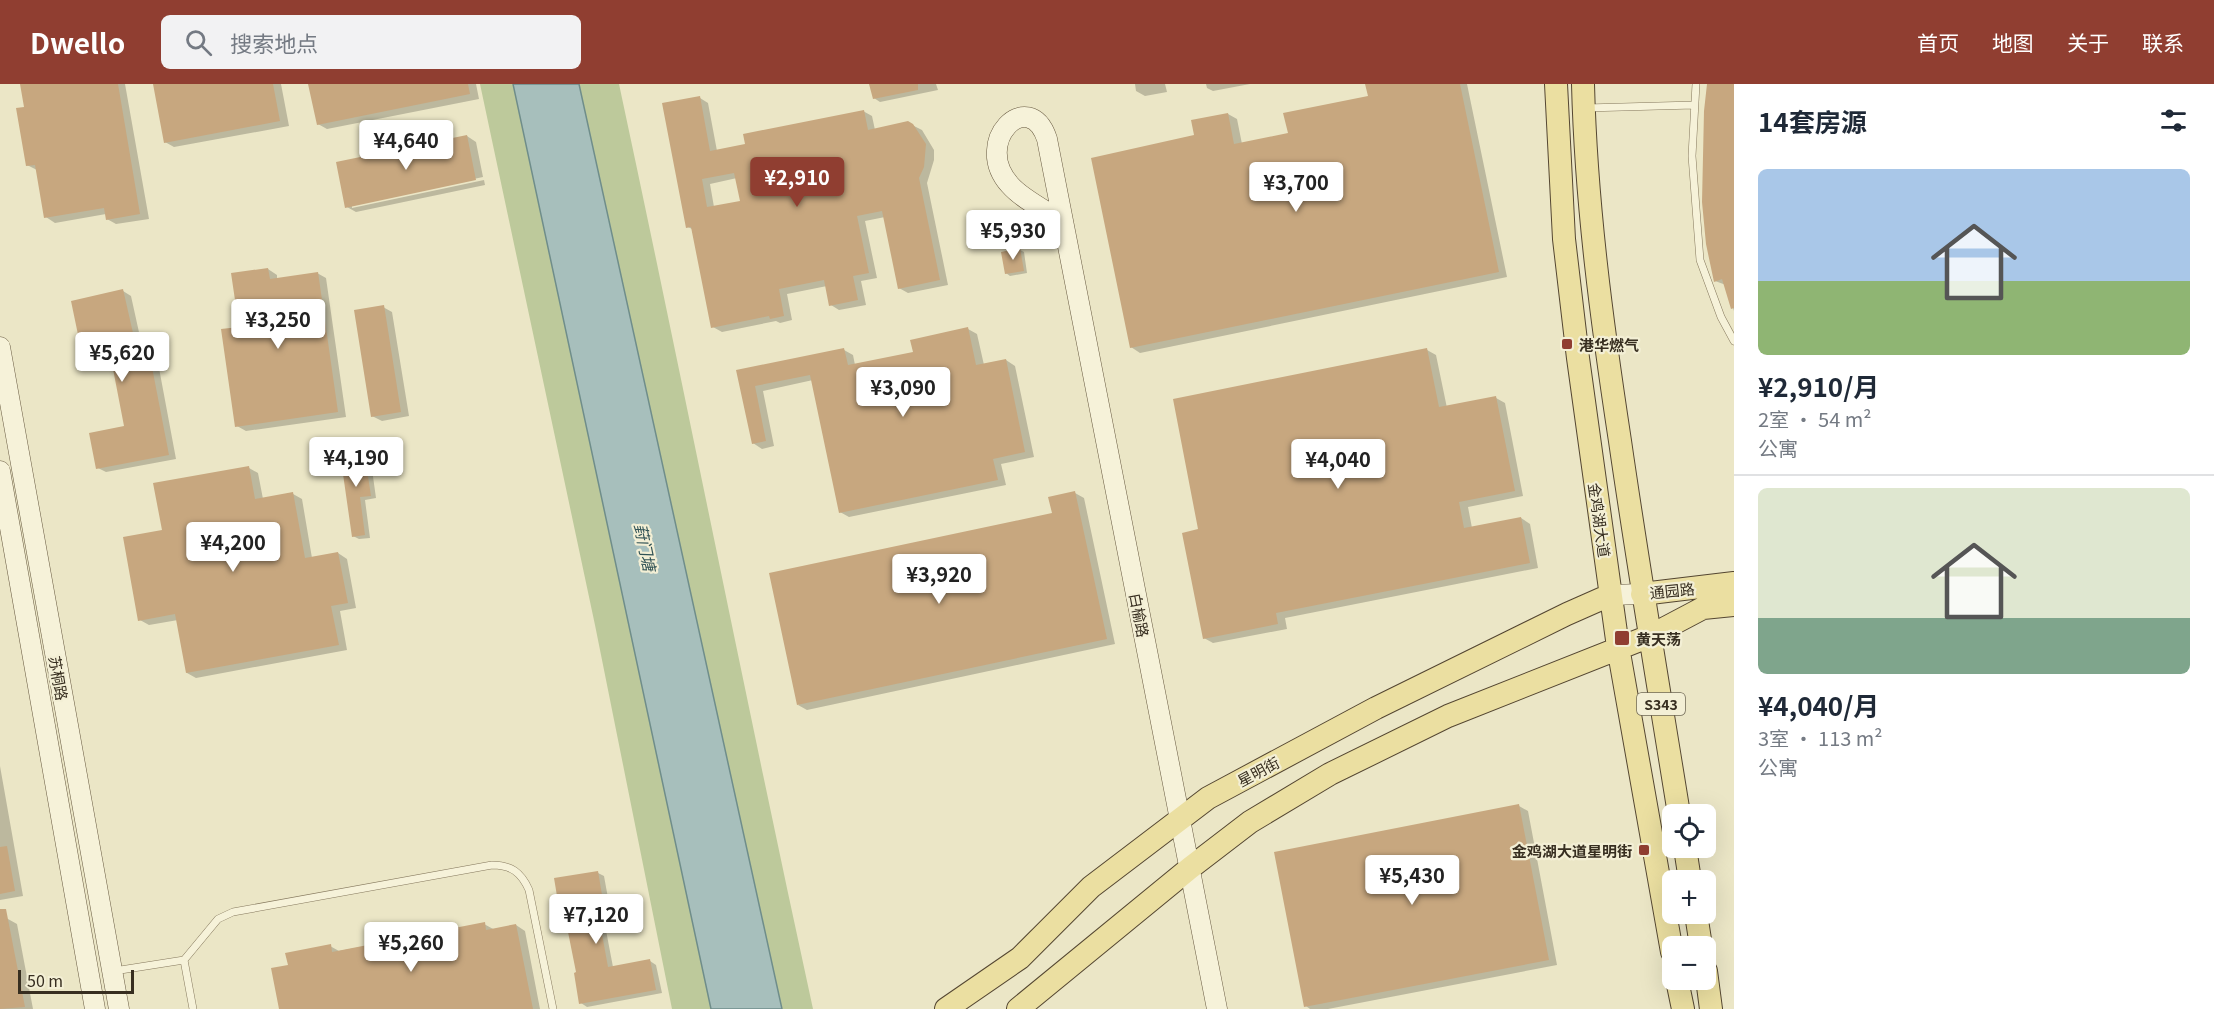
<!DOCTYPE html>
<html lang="zh">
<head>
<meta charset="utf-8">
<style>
  :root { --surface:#fff; --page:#f2f2f3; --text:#1f2937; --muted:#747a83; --line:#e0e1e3; --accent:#903e31 }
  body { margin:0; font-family:Georgia,"Noto Sans SC",serif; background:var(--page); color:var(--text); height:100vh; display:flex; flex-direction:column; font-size:22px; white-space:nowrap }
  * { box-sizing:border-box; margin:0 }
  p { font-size:20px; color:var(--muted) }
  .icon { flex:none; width:33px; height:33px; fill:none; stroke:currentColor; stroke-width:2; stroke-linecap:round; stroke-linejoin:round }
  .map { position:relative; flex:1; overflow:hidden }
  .drawer { display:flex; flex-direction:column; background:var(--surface); width:480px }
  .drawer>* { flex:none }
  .tools { position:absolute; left:1662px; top:720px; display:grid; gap:12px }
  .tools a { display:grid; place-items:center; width:54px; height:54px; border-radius:9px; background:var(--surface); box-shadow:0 6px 24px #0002; font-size:30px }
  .scale { position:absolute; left:18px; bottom:15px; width:116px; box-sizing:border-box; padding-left:6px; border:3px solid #372e20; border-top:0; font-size:16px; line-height:21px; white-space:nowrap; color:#372e20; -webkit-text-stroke:4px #f3efd5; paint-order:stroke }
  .price { position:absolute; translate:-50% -51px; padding:0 14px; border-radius:6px; background:#fff; color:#222; font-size:20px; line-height:39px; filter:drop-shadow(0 2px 3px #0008) }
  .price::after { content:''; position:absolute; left:50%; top:36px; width:18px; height:14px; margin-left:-9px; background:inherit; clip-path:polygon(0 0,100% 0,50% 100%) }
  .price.selected { background:var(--accent); color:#fff }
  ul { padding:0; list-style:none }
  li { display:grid; align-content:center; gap:12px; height:318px; padding:0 24px }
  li+li { border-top:2px solid var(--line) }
  li span { display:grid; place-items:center; height:186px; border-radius:9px; color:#555 }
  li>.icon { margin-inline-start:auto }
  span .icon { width:108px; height:108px; fill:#fffc; stroke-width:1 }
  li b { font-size:26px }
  h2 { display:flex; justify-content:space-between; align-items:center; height:72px; padding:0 24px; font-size:26px }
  header { display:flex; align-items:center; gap:36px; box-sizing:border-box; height:84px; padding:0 30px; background:var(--accent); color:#fff }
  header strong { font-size:28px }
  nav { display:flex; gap:33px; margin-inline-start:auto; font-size:21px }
  .search { width:420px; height:54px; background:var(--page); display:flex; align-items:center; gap:15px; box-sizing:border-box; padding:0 21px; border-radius:9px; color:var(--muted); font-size:22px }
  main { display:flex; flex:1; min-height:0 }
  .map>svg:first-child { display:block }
  .green { fill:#bdc99b }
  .water { fill:#a7bfbc; stroke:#6f8d8a; stroke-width:1.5 }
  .shadow { fill:#0003; fill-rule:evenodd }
  .building { fill:#c7a77f; fill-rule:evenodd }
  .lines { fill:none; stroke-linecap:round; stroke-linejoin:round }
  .lane-casing { stroke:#85785d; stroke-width:8 }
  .secondary-casing { stroke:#675940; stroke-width:21 }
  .primary-casing { stroke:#544631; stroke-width:24 }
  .lane { stroke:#f6f2d9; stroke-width:7 }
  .secondary { stroke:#f6f2d9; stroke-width:20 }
  .primary { stroke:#ebdfa1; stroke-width:22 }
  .poi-dot { fill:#903e31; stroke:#f3efd5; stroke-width:2 }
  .labels { text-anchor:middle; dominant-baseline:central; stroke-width:4.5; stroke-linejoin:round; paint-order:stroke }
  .shield { fill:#f3efd5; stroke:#6f6856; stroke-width:1.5 }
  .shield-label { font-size:14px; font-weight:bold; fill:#372e20 }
  .poi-label { font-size:15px; font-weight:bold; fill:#372e20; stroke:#f3efd5; text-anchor:start }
  .street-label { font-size:15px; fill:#372e20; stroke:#f3efd5 }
  .water-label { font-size:16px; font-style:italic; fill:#305255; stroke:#f3efd5 }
</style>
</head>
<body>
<header>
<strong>Dwello</strong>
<div class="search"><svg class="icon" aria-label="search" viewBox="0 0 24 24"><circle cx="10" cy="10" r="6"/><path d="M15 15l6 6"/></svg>搜索地点</div>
<nav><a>首页</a><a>地图</a><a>关于</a><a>联系</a></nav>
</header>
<main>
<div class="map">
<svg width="1734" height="925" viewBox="0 0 1734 925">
  <rect width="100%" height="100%" fill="#ebe6c6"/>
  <path class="green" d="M480 0H513L711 925H672L595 541Z
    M579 0H619C685 308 746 617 813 925H782Z"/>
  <path class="water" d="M513 0H579L782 925H711Z"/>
  <path class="shadow" d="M21 0H125L149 135 116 140 107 135 106 130 55 139 46 133 37 86 27 81 25 24Z
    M154 0H281L289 42 174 63 165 58Z
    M310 0H476L479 15 327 45 318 40Z
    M871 0H936L938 6 880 18 874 14Z
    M1135 0H1165L1167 8 1145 12 1136 7Z
    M1206 0H1250L1213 7 1207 4Z
    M1367 0H1467L1507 193 1140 269 1131 263 1195 52 1228 30 1237 35 1242 60 1290 51 1369 13Z
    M1709 0H1734V227L1726 201 1715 197Z
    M700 14 708 19 717 67 747 61 863 27 872 32 875 46 912 41 922 46 934 66V76L927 99 948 201 908 209 899 204 885 133 865 137 877 194 861 197 866 221 839 226 831 221 827 202 787 210 792 236 780 239 776 237 722 248 713 243 692 145 688 143ZM737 94 742 118 714 123 710 100Z
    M467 52 476 58 483 93 352 121V124L484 96 485 101 356 128 347 123Z
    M1020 166 1024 168 1027 189 1010 192 1006 189Z
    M268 185 277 191V195L317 189 326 194 346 333 246 347 237 342 241 244Z
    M123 207 131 212 146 280 151 279 159 284 176 375 106 388 98 384 125 343 118 286 113 264 91 269 82 264Z
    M383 223 392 228 409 332 382 337 372 332Z
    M968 245 977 250 984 281 1006 276 1015 282 1034 373 1001 380 1006 401 849 433 840 428 813 296 763 307 774 362 762 365 753 359 738 287 844 266 853 271 855 281 914 269Z
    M1427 266 1436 271 1447 324 1496 314 1505 319 1523 412 1468 423 1472 444 1521 434 1530 440 1538 484 1285 534 1287 545 1213 559 1204 554 1200 447Z
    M364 368 370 371 376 414 365 416 370 454 359 455 353 452Z
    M249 384 258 389 263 415 293 410 302 415 312 474 338 469 347 475 356 524 340 527 347 566 196 594 187 589 178 536 149 541 140 536 164 448Z
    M1075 409 1084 414 1115 560 807 626 798 621 1053 430Z
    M0 682 23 812 0 816Z
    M1519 722 1528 727 1557 881 1328 925H1310L1306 922Z
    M598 789 604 792 608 814 600 815 613 883 650 877 656 881 662 909 587 923 581 919 578 890 564 820 559 817Z
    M8 835 17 840 33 925H0V836Z
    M484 840 495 846 516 841 525 847 540 925H280L290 882 330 862 339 867Z"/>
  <path class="building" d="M20 0H118L140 130 106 136 104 124 44 134 35 81 26 82 16 24 24 23Z
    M153 0H273L280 37 164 59Z
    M308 0H468L470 10 317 41Z
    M869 0H918V6L873 15Z
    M1365 0H1460L1499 188 1130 264 1091 74 1194 51 1191 36 1228 29 1234 60 1288 49 1283 29 1368 12Z
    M1707 0H1734V224L1731 225 1722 195 1714 198 1706 160 1702 118 1704 27Z
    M700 12 710 67 745 60 743 50 864 26 868 46 908 37 913 40 926 60 924 83 919 94 940 196 898 205 882 127 857 132 869 189 853 192 858 216 829 222 824 196 779 205 784 232 770 235 769 232 711 244 691 143 686 144 662 19ZM734 89 740 117 707 123 702 95Z
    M467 51 476 96 345 124 336 78Z
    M1020 164 1024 187 1005 190 1001 168Z
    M268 184 270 195 318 188 338 328 235 343 221 245 239 243 231 189Z
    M123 205 140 280 151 278 169 371 96 385 89 349 124 342 113 285H116L110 258 81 265 71 217Z
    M384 221 401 328 371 333 354 226Z
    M968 243 976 281 1006 275 1025 368 993 375 998 396 839 429 810 291 755 302 766 357 752 360 736 286 844 264 848 281 913 268 910 256Z
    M1427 264 1439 323 1496 312 1515 407 1459 418 1464 444 1521 433 1530 479 1276 529 1278 540 1203 555 1182 449 1198 445 1173 315Z
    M364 366 371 412 360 413 365 451 352 453 340 369Z
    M249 382 255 415 293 408 305 474 338 468 348 519 331 522 339 561 186 589 175 530 138 537 123 453 162 446 153 399Z
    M1075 407 1107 555 797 621 769 489 1052 429 1048 413Z
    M1519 720 1549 876 1304 923 1274 768Z
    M7 762 15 807 0 810V763Z
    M598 787 602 811 595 812 608 883 650 875 656 906 579 920 574 889 576 888 562 818H558L554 794Z
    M0 825H6L25 923 0 925Z
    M485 838 486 846 516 840 533 925H279L271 884 288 881 285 869 331 860 332 868Z"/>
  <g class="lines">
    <g class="lane-casing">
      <path id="lane" d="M1696 0 1692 72 1700 176 1721 233 1734 257
        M1586 24 1694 21
        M184 876 193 925
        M114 887 184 876 218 835 233 828 492 781C511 781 521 788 529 806L553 925"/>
    </g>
    <g class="secondary-casing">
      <path id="secondary" d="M1063 138C1047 127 1022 115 1010 101 971 58 1029 1 1047 55L1217 925
        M0 263 119 925
        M0 387 95 925
        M1610 511 1642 510"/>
    </g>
    <g class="primary-casing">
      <path id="primary" d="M1556 0 1564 155 1578 274 1618 563 1672 868
        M1583 0C1586 120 1602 239 1620 357 1638 482 1659 606 1679 730
        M1642 510 1734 499
        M1685 764 1690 796
        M1696 830 1701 862
        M1706 887 1711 925
        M1677 896 1683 925
        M946 925 1020 874 1091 803 1208 714 1376 624 1567 530 1610 511
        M1018 925 1190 784 1250 738 1330 690 1448 632 1650 552 1703 524 1734 521"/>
    </g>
    <use href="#lane" class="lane"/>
    <use href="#secondary" class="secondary"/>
    <use href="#primary" class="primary"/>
  </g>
  <g class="poi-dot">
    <rect x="1561" y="254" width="12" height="12" rx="3"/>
    <rect x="1614" y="546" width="16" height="16" rx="3"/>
    <rect x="1638" y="760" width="12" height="12" rx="3"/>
  </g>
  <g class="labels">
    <rect class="shield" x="1637" y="609" width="48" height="22" rx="4.5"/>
    <g class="shield-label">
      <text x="1661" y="620">S343</text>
    </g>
    <g class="poi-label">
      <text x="1579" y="260">港华燃气</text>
      <text x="1636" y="554">黄天荡</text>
      <text x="1632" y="766" text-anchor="end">金鸡湖大道星明街</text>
    </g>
    <g class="street-label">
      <text transform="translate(1600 436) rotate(82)">金鸡湖大道</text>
      <text transform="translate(1672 506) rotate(-6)">通园路</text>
      <text transform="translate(1140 531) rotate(79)">白榆路</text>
      <text transform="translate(59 594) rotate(80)">苏桐路</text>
      <text transform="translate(1258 687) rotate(-28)">星明街</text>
    </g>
    <g class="water-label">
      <text transform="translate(646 463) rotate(78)">葑门塘</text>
    </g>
  </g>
</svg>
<div class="tools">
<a><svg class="icon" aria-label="locate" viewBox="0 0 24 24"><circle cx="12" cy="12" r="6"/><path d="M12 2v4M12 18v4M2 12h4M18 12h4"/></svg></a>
<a>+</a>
<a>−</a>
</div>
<div class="scale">50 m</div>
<b class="price" style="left:406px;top:87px">¥4,640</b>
<b class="price selected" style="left:797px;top:124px">¥2,910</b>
<b class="price" style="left:1296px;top:129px">¥3,700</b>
<b class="price" style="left:1013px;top:177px">¥5,930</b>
<b class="price" style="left:278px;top:266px">¥3,250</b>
<b class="price" style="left:122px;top:299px">¥5,620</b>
<b class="price" style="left:903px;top:334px">¥3,090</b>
<b class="price" style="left:356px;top:404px">¥4,190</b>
<b class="price" style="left:1338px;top:406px">¥4,040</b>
<b class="price" style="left:233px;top:489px">¥4,200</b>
<b class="price" style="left:939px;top:521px">¥3,920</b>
<b class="price" style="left:1412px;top:822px">¥5,430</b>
<b class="price" style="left:596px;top:861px">¥7,120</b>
<b class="price" style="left:411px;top:889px">¥5,260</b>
</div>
<section class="drawer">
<h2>14套房源<svg class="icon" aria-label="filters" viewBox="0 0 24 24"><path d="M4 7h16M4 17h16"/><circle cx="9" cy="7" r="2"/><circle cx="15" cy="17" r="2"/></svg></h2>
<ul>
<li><span style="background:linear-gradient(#a9c7e8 60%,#8fb573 0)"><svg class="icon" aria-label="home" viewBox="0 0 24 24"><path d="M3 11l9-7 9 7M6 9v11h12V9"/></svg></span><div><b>¥2,910/月</b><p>2室 · 54 m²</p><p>公寓</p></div></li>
<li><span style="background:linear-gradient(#dfe7d0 70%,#7fa58c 0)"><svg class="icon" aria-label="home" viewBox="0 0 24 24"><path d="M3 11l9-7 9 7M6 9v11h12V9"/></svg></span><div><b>¥4,040/月</b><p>3室 · 113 m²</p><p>公寓</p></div></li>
</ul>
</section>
</main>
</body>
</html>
